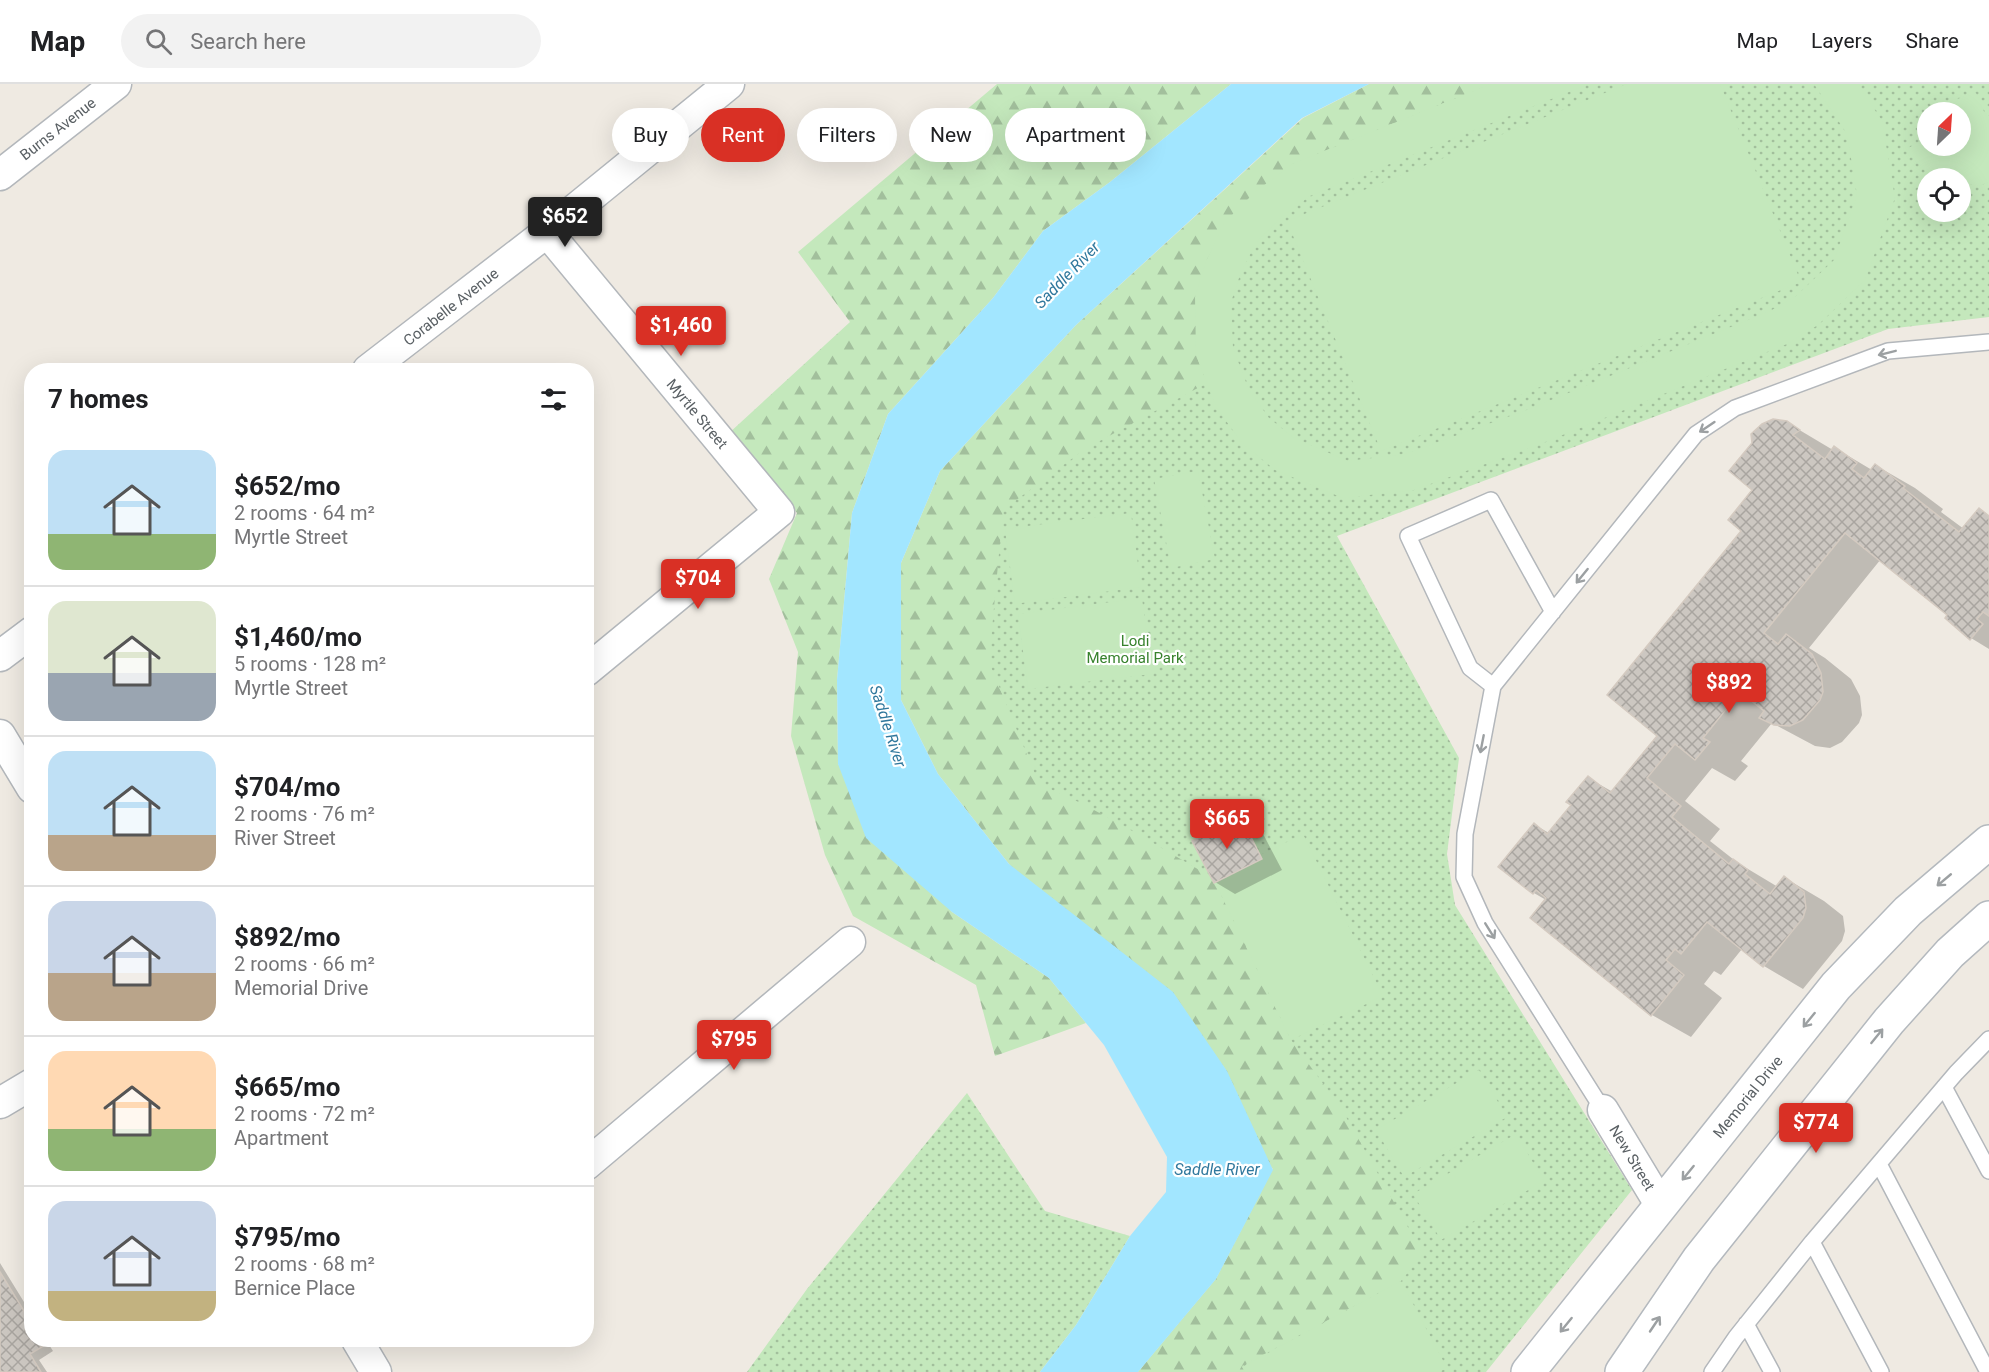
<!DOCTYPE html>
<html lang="en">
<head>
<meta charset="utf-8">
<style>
  :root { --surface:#fff; --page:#f2f2f2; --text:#202124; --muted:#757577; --line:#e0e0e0; --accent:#d93025 }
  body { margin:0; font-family:Roboto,sans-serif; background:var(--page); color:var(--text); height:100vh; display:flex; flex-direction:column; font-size:22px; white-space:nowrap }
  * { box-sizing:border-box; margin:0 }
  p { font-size:20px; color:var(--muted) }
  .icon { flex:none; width:33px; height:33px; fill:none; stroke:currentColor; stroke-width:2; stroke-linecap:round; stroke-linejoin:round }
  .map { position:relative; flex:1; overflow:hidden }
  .drawer { position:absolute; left:24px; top:279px; width:570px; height:984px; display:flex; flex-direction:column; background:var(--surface); border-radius:24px; box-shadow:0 6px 24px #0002 }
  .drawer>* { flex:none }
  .banner { position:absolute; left:612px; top:24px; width:570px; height:54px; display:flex; gap:12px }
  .needle { width:39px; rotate:25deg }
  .tools { position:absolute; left:1917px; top:18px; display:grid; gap:12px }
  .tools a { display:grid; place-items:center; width:54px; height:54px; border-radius:50%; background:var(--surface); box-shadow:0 6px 24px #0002; font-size:30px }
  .price { position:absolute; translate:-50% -51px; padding:0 14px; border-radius:6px; background:var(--accent); color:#fff; font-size:20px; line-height:39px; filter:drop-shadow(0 2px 3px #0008) }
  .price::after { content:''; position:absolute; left:50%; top:36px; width:18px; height:14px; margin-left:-9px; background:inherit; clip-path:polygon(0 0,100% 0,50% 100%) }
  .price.current { background:#222; color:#fff }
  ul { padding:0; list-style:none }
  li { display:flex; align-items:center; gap:18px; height:150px; padding:0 24px }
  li+li { border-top:2px solid var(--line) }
  li span { display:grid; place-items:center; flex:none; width:168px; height:120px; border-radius:18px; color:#555 }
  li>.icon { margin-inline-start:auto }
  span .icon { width:72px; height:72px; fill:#fffc; stroke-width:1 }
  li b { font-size:26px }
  h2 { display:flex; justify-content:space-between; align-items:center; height:72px; padding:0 24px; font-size:26px }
  .tag { padding:0 21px; border-radius:27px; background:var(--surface); box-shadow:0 6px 24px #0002; font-size:21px; line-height:54px }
  .tag.current { background:var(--accent); color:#fff }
  header { display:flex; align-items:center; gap:36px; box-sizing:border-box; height:84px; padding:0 30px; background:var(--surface); border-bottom:2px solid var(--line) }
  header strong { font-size:28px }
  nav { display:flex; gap:33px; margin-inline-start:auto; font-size:21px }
  .search { width:420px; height:54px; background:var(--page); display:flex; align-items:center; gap:15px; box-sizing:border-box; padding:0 21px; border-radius:33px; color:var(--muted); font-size:22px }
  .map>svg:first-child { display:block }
  .grass { fill:url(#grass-dots); fill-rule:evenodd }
  .forest { fill:url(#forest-firs) }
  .pitch { fill:#c4e8bc }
  .water { fill:#a2e6ff }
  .shadow { fill:#0003 }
  .building { fill:url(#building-cross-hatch); stroke:#d4cac0; stroke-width:1.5 }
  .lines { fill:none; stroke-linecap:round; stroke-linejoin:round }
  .lane-casing { stroke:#b3b7bb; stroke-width:18 }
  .street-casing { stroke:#b3b7bb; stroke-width:33 }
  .secondary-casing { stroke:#b4b9be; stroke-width:36 }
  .lane { stroke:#fff; stroke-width:15 }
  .street { stroke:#fff; stroke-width:30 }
  .secondary { stroke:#fff; stroke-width:33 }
  .oneway { stroke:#9ca0a2 }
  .labels { text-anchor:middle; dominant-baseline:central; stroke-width:4.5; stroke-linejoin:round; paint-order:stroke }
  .street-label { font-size:15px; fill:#5a6064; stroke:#fff }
  .park-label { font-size:15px; fill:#37822d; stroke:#fff }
  .water-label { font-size:16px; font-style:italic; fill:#30789d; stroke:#fff }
</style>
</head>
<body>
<header>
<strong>Map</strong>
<div class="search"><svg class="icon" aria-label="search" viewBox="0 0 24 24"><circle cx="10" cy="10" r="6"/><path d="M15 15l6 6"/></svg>Search here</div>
<nav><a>Map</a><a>Layers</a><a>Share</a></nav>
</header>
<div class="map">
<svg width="1989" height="1288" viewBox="0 0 1989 1288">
  <defs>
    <pattern id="grass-dots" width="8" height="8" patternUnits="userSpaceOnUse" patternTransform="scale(1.5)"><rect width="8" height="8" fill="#c4e8bc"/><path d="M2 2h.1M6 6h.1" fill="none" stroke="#a2bf9c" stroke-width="1.8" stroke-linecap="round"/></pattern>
    <pattern id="forest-firs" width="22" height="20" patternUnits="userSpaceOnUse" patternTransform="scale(1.5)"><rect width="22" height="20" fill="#c4e8bc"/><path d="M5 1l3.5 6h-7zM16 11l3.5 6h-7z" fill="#a2bf9c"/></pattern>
    <pattern id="building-cross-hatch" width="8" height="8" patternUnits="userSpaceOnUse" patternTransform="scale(1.5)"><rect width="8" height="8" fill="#ccc7c1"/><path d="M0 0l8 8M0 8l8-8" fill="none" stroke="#a9a5a0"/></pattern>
  </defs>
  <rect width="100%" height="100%" fill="#efeae2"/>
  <path class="grass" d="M1369 0H1989V233L1888 245 1337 452 1459 674 1447 770 1455 821 1632 1106 1486 1288H1138L1216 1195 1273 1085 1009 780 940 387ZM1928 28H1960V62H1928ZM1928 94H1960V128H1928Z
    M967 1009 1045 1127 1130 1152 1076 1241 1040 1288H747L807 1205Z"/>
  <path class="forest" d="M997 0H1231L1110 98 1043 147 993 214 888 330 852 429 837 596 838 680 952 828 1049 894 1086 939 995 972 976 901 853 832 825 771 791 652 798 568 769 495 797 429 728 350 850 238 798 168Z
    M1369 0H1491L1292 80 1196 271 1207 299 1085 365 1003 426 989 578 1039 700 1083 720 1136 749 1213 794 1291 956 1341 1024 1423 1170 1401 1197 1242 1282 1245 1288H1138L1216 1195 1273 1085 1227 987 1173 908 1009 780 938 690 901 616V479L940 387 1076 241 1303 34Z"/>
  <path class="pitch" d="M1491 0H1589L1310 112 1279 135 1255 160 1240 191 1231 218 1233 264 1249 306 1269 334 1294 354 1348 377 1405 370 1524 327 1770 227 1796 212 1834 176 1857 111 1847 50 1814 0H1858L1882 37 1895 114 1865 196 1818 241 1787 260 1538 361 1414 406 1343 414 1275 386 1242 359 1216 323 1196 271 1195 213 1206 177 1224 139 1255 108 1292 80Z
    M1627 0H1720L1801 198 1381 367 1287 137Z
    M1976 9 1986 32H1989V98L1979 102 1961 98 1960 94 1931 93 1905 66 1927 53 1928 62H1960V28H1959L1957 15Z
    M1198 387 1215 475 1171 484 1154 395Z
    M1131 429 1141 503 1015 520 1005 445Z
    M1142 514 1152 590 1028 605 1018 530Z
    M1303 750 1383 912 1291 956 1213 794Z
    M1479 986 1507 1033 1404 1093 1376 1046Z
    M1516 1050 1544 1097 1441 1156 1413 1110Z
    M1401 1197 1447 1284 1439 1288H1245L1242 1283Z"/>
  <path class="water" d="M1231 0H1369L1302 34 1076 241 940 387 901 479V616L938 690 1009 780 1173 908 1227 987 1273 1086 1216 1195 1138 1288H1040L1076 1241 1130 1152 1166 1108 1167 1073 1104 961 1049 894 952 828 866 754 838 680 837 596 852 429 888 330 993 214 1043 147 1110 98Z"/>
  <path class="shadow" d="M1786 338 1833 366 1835 364 1872 386 1875 381 1915 404 1943 425 1941 428 1964 445 1979 426 1989 432V565L1971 554 1949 531 1881 475 1809 564 1825 574 1851 595 1860 612 1862 631 1859 639 1842 658 1830 664 1815 662 1772 639 1741 677 1748 682 1735 697 1712 684 1685 717 1720 745 1710 757 1738 779 1778 803 1785 794 1824 817 1843 832 1845 847 1842 857 1803 905 1764 882 1742 865 1721 891 1714 887 1704 900 1722 914 1691 953 1652 931 1546 816 1534 809 1535 741 1549 749 1573 721 1588 694 1613 708 1659 652 1743 447 1754 406Z
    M1241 734 1261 746 1282 786 1235 810 1215 798Z
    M0 1179 32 1231V1256H46L53 1267 39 1276 47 1288H0Z"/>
  <path class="building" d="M1773 335 1787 337 1800 346 1793 351 1825 375 1834 362 1857 379 1852 385 1864 394 1875 380 1905 402 1903 404 1959 448 1979 424 1989 432V532L1983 528 1977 535 1983 540 1970 556 1945 534 1947 531 1845 449 1764 549 1778 560 1786 550 1812 570 1821 589 1823 608 1820 616 1803 636 1790 642 1774 641 1759 634 1764 627 1740 608 1703 654 1710 658 1695 676 1675 660 1647 694 1681 722 1672 733 1729 780 1733 775 1748 786 1745 790 1770 810 1784 792 1804 808 1806 824 1803 834 1763 883 1707 838 1681 870 1675 865 1666 876 1684 891 1651 932 1530 834 1546 814 1536 806 1533 810 1498 783 1534 739 1547 750 1571 721 1566 718 1588 692 1610 709 1657 652 1607 611 1741 447 1728 436 1752 406 1729 387 1752 359 1751 350 1762 340Z
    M1241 733 1262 775 1214 799 1192 757Z
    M0 1188 32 1240V1256H41L45 1261 30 1270 41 1288H0Z"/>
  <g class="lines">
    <g class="lane-casing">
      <path id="lane" d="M1493 602 1470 584 1408 452 1491 416 1553 528
        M1944 1003 1989 1087
        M1603 1026 1485 839 1464 793 1465 750 1493 602 1696 350 1735 324 1888 267 1989 258
        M1879 1080 1988 1288
        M1812 1158 1881 1288
        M1746 1240 1772 1288
        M1712 1288 1736 1253 1812 1158 1956 989 1989 955"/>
    </g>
    <g class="street-casing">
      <path id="street" d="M0 91 116 0
        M547 148 779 428 586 587
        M368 286 547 148 729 0
        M0 572 32 548
        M0 651 32 704
        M0 1019 32 1000
        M1603 1026 1661 1122
        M586 1081 850 858
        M357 1256 376 1288"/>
    </g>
    <g class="secondary-casing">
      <path id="secondary" d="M1528 1288 1836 902 1908 827 1989 758
        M1622 1288 1699 1175 1889 937 1950 869 1989 834"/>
    </g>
    <use href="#lane" class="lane"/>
    <use href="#street" class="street"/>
    <use href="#secondary" class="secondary"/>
  </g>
  <defs><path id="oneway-shaft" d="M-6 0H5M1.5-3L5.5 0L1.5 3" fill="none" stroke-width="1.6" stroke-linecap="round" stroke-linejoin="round" transform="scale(1.5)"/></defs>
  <g class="oneway">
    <use href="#oneway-shaft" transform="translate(1887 269) rotate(166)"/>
    <use href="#oneway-shaft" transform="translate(1707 343) rotate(146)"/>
    <use href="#oneway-shaft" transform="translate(1582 492) rotate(129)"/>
    <use href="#oneway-shaft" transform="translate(1482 660) rotate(101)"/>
    <use href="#oneway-shaft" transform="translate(1944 796) rotate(140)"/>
    <use href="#oneway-shaft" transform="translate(1490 847) rotate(58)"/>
    <use href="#oneway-shaft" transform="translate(1809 936) rotate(129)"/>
    <use href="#oneway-shaft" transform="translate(1877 952) rotate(-51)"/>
    <use href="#oneway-shaft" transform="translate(1688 1089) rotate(129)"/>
    <use href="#oneway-shaft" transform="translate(1655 1240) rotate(-56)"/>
    <use href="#oneway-shaft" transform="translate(1566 1241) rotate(129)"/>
  </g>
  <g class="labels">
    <g class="street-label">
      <text transform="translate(58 45) rotate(-38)">Burns Avenue</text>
      <text transform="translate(451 223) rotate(-38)">Corabelle Avenue</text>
      <text transform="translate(697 330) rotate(50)">Myrtle Street</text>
      <text transform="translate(1748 1013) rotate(-51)">Memorial Drive</text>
      <text transform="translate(1632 1074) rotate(59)">New Street</text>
    </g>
    <g class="park-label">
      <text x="1135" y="557">Lodi<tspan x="1135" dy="17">Memorial Park</tspan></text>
    </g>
    <g class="water-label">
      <text transform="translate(1067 191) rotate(-46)">Saddle River</text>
      <text transform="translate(888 642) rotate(72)">Saddle River</text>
      <text x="1217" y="1085">Saddle River</text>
    </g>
  </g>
</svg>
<div class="tools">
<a><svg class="needle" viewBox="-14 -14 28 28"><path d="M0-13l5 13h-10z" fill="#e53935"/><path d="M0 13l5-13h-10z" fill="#757577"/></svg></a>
<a><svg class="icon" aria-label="locate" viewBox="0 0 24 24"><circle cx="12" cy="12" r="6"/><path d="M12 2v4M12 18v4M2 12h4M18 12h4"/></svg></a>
</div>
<b class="price current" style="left:565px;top:164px">$652</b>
<b class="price" style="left:681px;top:273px">$1,460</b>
<b class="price" style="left:698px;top:526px">$704</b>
<b class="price" style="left:1729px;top:630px">$892</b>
<b class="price" style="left:1227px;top:766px">$665</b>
<b class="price" style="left:734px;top:987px">$795</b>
<b class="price" style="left:1816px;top:1070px">$774</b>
<div class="banner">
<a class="tag">Buy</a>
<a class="tag current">Rent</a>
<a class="tag">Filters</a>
<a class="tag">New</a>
<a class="tag">Apartment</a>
</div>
<section class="drawer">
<h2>7 homes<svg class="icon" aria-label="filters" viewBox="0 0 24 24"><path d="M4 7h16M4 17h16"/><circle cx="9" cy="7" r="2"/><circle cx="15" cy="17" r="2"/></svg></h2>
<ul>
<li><span style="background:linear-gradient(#bfe0f5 70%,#8fb573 0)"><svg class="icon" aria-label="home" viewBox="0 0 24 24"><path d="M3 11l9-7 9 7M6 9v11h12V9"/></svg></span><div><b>$652/mo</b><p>2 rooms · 64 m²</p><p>Myrtle Street</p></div></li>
<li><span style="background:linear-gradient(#dfe7d0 60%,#9aa5b1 0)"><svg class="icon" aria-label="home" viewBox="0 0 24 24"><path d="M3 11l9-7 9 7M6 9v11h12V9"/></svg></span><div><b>$1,460/mo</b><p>5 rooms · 128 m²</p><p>Myrtle Street</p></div></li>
<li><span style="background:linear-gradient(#bfe0f5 70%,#b9a48a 0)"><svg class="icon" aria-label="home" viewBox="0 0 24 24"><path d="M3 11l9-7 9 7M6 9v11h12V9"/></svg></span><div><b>$704/mo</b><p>2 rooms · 76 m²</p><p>River Street</p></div></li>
<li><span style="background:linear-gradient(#c9d6e8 60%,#b9a48a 0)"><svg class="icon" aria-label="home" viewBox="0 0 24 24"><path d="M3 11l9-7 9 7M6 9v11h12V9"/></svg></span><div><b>$892/mo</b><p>2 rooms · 66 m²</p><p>Memorial Drive</p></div></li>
<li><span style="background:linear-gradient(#ffd9b3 65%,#8fb573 0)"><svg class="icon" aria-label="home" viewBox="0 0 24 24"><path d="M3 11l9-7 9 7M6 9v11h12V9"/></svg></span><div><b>$665/mo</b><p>2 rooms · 72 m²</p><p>Apartment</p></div></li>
<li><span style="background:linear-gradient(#c9d6e8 75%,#c2b280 0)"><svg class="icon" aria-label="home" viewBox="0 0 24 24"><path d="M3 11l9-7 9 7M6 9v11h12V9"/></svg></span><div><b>$795/mo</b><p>2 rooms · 68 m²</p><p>Bernice Place</p></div></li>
</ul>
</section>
</div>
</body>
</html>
